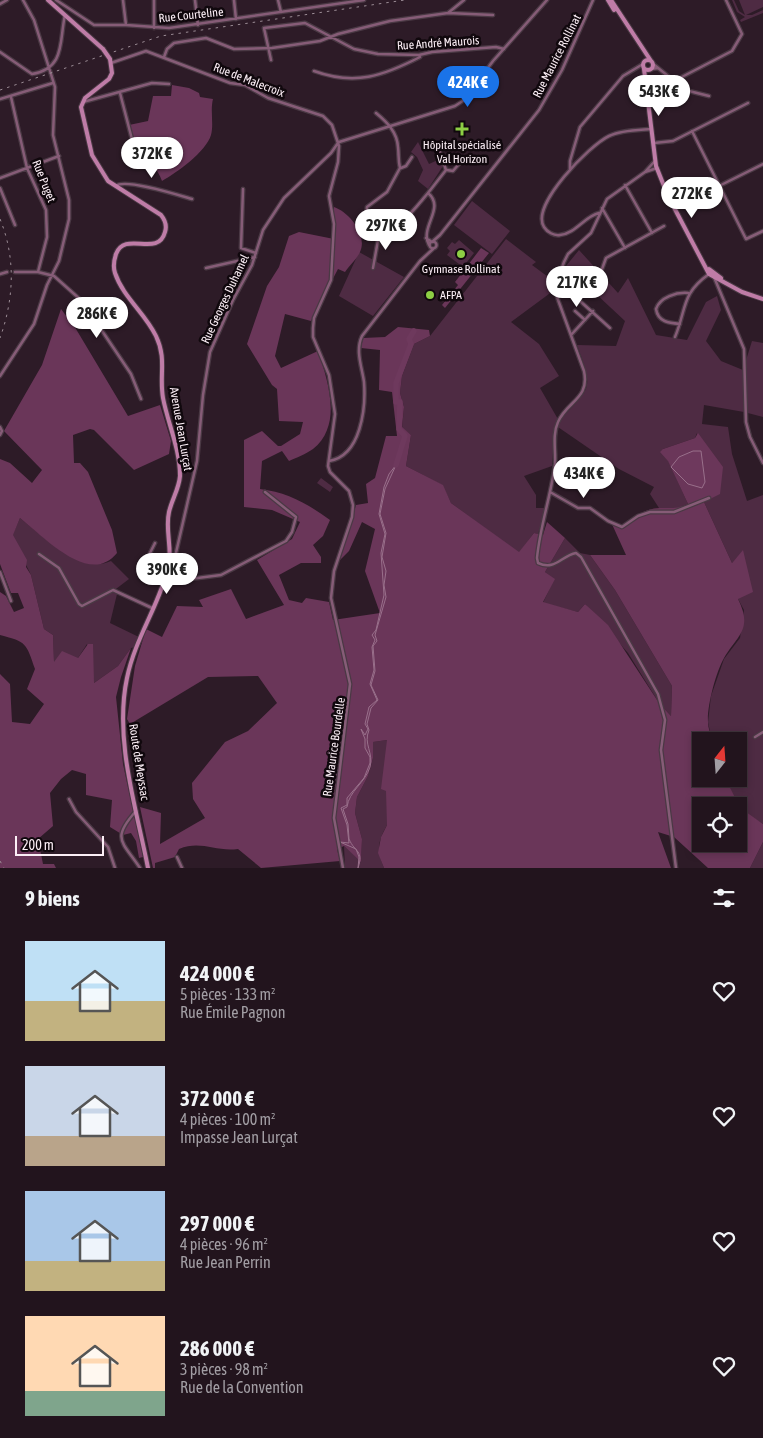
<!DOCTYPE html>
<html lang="fr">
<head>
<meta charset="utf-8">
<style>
  :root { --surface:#22141d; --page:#2a1d26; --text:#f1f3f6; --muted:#a29ea4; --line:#3f333b; --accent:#1a73e8 }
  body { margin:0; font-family:"Asap Condensed",sans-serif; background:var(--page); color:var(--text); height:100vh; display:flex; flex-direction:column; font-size:19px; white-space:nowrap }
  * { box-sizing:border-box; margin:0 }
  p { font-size:16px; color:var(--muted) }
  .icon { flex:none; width:28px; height:28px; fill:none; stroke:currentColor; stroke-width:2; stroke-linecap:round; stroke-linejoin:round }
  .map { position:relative; height:868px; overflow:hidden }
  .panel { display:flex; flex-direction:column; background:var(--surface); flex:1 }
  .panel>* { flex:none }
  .needle { width:32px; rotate:17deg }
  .tools { position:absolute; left:692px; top:732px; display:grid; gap:10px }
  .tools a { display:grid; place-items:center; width:55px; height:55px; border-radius:0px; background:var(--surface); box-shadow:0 2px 8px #0003,0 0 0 1px var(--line); font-size:25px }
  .scale { position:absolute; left:15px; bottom:12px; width:89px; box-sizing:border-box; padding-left:5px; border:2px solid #fceff6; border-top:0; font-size:14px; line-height:18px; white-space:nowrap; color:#fceff6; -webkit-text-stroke:4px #10080d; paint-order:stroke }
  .price { position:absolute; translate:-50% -42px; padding:0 11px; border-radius:18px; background:#fff; color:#222; font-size:16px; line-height:32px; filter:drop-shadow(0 1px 2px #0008) }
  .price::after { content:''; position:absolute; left:50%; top:30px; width:15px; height:11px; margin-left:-8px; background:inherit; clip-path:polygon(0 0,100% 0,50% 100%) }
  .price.on { background:var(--accent); color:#fff }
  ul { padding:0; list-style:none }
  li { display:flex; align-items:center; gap:15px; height:125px; padding:0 25px }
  li span { display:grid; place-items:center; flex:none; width:140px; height:100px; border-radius:0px; color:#555 }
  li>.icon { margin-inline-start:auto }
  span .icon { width:60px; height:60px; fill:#fffc; stroke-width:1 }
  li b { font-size:21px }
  h2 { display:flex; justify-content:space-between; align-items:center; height:60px; padding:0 25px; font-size:21px }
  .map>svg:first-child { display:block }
  .green { fill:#4e2b43 }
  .forest { fill:#6a3659 }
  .water { fill:#6e395d; stroke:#99708b }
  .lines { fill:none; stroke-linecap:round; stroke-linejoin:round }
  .river { stroke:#6e395d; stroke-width:5.5 }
  .street-casing { stroke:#4a3944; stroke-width:5 }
  .secondary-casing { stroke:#4a3944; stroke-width:6 }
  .street { stroke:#865c77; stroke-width:2.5 }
  .secondary { stroke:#bf7ca7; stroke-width:4 }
  .rail { stroke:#9c8d96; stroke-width:1; stroke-dasharray:2.5 5; stroke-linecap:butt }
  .secondary-bridge-casing { stroke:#4a3944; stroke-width:6; stroke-linecap:butt }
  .secondary-bridge { stroke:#bf7ca7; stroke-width:4 }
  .poi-dot { fill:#8dce44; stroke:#10080d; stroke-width:2 }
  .labels { text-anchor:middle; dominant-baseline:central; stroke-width:5; stroke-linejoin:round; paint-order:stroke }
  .street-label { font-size:12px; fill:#fceff6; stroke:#10080d }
  .poi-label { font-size:12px; fill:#fceff6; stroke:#10080d }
</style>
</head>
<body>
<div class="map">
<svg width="763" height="868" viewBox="0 0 763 868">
  <rect width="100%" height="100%" fill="#2d1b27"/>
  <path class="green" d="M732 0H734L739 11 745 15 739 0H763V7L746 15H752L763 10V13L741 22 740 20 745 17 737 12Z
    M418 142 429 164 440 159 443 166 428 189 418 181 423 170 417 157 411 152Z
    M472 201 510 231 492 254 454 225Z
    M506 239 536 262 532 265 555 282 553 291 511 322 539 344 559 376 540 388 559 421C591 386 594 391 577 345L616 346 625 321 566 266 579 250 618 293 628 278 656 335 687 340 706 302 717 296 721 310 706 341 721 361 743 370 752 341 763 343V417L744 412 704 405 702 424 728 427 732 454 747 501 763 495V824L740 810 726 779H739V741H712L708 722 711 696 724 659 740 638 744 610 738 599 743 551 732 563 704 502 697 433 695 438 663 449 688 504 676 509 659 508 650 494 654 487 619 469 555 425 552 466 524 476 536 495V508H546L538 534 534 533 519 553 451 503 442 485 406 466 411 435 402 428 404 407 400 393 402 376 414 344 430 336Z
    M459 240 474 253 463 267 447 255 450 251 447 248 452 242 455 244Z
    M359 252 404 277 373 316 339 296Z
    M321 478 333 487 330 492 317 483Z
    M20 518C42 535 81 575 111 561L129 579 112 592 117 594 110 623 143 639 140 646 131 648 118 666 94 683 87 644 78 658 54 663 53 635 44 629 31 575 12 536Z
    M565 538 580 553 590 555 615 590 672 686 671 716 659 703 628 653 585 604 578 612 543 603 554 579 545 572Z
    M387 740V825C377 843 377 850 384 868H345L344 846 361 861 362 839 355 813 357 797 368 776 373 758V742Z
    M763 842V868H750Z"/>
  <path class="forest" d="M172 85 189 88 199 93 200 97 213 99C210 111 214 124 211 135 206 152 176 173 162 181 154 158 131 151 129 125L148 121 153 96H171Z
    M334 207C349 212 368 235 360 252 357 259 349 266 345 272L338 269 311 321 285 314 275 356 281 368 318 351C328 381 343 425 313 449 306 454 296 458 289 461L282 451 262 461 260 489C287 492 308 504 330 520L323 536 313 545 321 557V563H301L279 575 289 600 302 603 306 598 329 602 333 620 380 613 365 571 375 529 362 522 349 551 340 560 356 505 368 503 366 484 375 478 386 436H397L392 392 379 390 380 350 361 348 363 338 385 337 398 327 429 330 430 336 414 344 402 376 400 393 404 407 402 427 411 435 406 466 443 485 451 503 519 552 534 533 543 535 547 522 565 538 545 572 555 579 543 602 578 612 585 604 608 625 659 703 671 716 672 686 615 590 590 555H626L611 522 623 525C634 517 646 508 660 508 671 508 677 509 688 504L668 461 660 452 663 449 695 438 698 433 723 467 720 494 704 502 732 563 743 550 753 592 738 599C753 629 738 635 724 658 716 672 707 706 708 722 708 728 711 735 712 741H701V779H726L739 806H701V844H739V807L763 824V842L750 868H708L674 837 658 832 671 868H384L378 853 381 837 387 825 386 791 381 789 387 740 373 742V758L368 776 357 797 355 813 362 839 361 862 344 846 337 849 340 861 261 868 238 849C215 852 201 840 179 849L175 857 155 863V868H153L140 807 161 813 160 844 205 818 193 799 192 783 225 742 248 731 277 703 258 676 208 677 130 724 127 719 135 666 146 629 162 637 177 606 203 607 199 600 231 589 246 619 284 605 257 560 292 539 300 522 272 510 244 507V440L262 431 278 446H281L300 434 303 422 279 421 277 389 272 385 247 344 267 286 279 267 289 236 299 232 334 239Z
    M481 248 489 253 445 308 442 305 458 285 455 282Z
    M61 309 76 329 128 416 160 405 171 441 169 454 134 470 94 430 90 429 73 435 74 463H80L88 472 112 530 117 553C90 587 44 537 20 518L13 535 27 560 26 567 31 575 44 629 53 635 54 662 62 651 78 658 88 644H93L94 683 118 666 131 648 121 677 116 697 123 764 143 857 139 858 136 841 131 833 123 835 110 827 112 800 86 795V774L72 770 61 779 50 793 53 826 38 839 43 864H54L56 868H0V674L10 684 12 722 30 724 44 704 27 689 35 669C26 643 27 642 0 635V592L6 596 14 612 24 608 18 593H11L0 564V459L10 463 32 483 42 470 4 431 42 365Z"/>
  <path class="water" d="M693 451H701L705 482 702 488 688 484 671 467 679 457Z
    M396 465 385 489 380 514 386 533 382 557 386 571 384 585 386 597 375 635 377 641 373 646 375 671 371 685 378 700 371 708 367 724 369 730C363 744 374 753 370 767 365 783 349 791 347 807L343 809 348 824 349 839C355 853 364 850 358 868L359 857 356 849 340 842 349 843 347 825 341 808 347 805V798L364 778 370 763V757L365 748V739L361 729 365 735 368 729 365 724 369 707 377 700 370 684 374 670 372 647 375 640 372 635 376 630 384 595 381 553 385 534 379 514 384 487 389 474Z"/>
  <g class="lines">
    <path class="river" d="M396 465 405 436 399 429 400 402H396V383L411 344 409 339 414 331"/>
    <g class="street-casing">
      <path id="street" d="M56 0 94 25H126L169 28 364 0
        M123 0 126 25
        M195 0 198 25
        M234 0 236 19
        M278 0 281 12
        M0 4 7 0
        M448 13 464 0
        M154 28V0
        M0 52 32 74C66 68 59 41 65 15
        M164 57 167 49 174 43 206 38 234 49 272 48 320 41 338 34 390 21 448 13 493 15
        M271 60 264 28 305 23 354 49 378 54 419 55 432 52 496 47 504 49
        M111 63 146 51 230 83 245 85 268 98 323 116 332 125 339 146 338 162 329 196 334 224 331 280 314 318 313 328V337L329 375 335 414 328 466 330 472 349 491 353 505 352 517 334 571 331 598 350 684 334 818 343 868
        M652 63 685 90 709 96
        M651 69 658 68
        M314 71C355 86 383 76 420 57
        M674 81 732 51 742 34 726 0
        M120 93 134 147 141 157
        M11 97 27 168 46 210 47 237 38 272
        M0 99 53 83
        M83 102 152 83 169 84
        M376 113C387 122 397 132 398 147 399 155 398 160 400 168L387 192 367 207 366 220 377 229C400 231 415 208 428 193 446 208 419 227 429 245
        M692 131 746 239 763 231
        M339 142 455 106 464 100 493 61 547 0
        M654 143 673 141 748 103
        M654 162 645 172 607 199 591 233 568 254 564 262 556 284 557 297 584 371C590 399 567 401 558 422 552 435 556 451 555 464 551 496 540 526 537 558L538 563C555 571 561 556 576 553L581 557 658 694 665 720 661 750 676 868
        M401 168 406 166 412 157
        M570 169V161L580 127 623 76 643 64
        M447 170 453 171 464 158
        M645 172 657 168
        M0 178 59 156
        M625 185 652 233
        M116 186C124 178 178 195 192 199
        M719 186 763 164
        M0 188 15 225
        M243 189 241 248 256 253
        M428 193 446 170 440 152
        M602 208 625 248
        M599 213C585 216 575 234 560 235 554 236 547 232 544 227 530 205 590 145 609 136 621 130 638 130 651 129
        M426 238 432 242 440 235 539 110 562 70 593 0
        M429.5 245a3.5 3.5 0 1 1 7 0a3.5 3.5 0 1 1-7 0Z
        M206 268 255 257
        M373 268 380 229
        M602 269 606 258 664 226
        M15 272H38L54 276 82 301 131 374 141 399
        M0 274 7 272
        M714 277 744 349 746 422 750 437 763 463
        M570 292 610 328
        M575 311 585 320
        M680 324C669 323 658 322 656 309 660 297 677 292 688 293
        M571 335 593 311
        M675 337C687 308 681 294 709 274
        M0 376 34 324 47 285 59 261 69 219V200L53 135 55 87 34 20 23 0
        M0 427 2 431 0 435
        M329 461C361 456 366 408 364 382 362 367 355 351 362 336L420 261 433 249
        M550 492 578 508H590L608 521 622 527 638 516 650 512H674L709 498
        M155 543 150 553 159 578 174 581 221 575 286 541 292 532 296 517 265 492
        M39 554 59 568 79 604 82 606 113 590 152 608
        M0 572 11 601
        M158 572 170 579
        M170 579 197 461 203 395 210 352 233 300 252 265 263 230 284 198 331 153 338 143
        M755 737 763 732
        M69 799 76 812 108 847 115 868
        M136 811C111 839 122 841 140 868
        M177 857 182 868"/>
    </g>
    <g class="secondary-casing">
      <path id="secondary" d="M48 0 103 49
        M608 0 614 10
        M611 0 651 61
        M110 59 112 73 109 79 85 98 81 107 92 155 108 181 161 215C165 220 167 226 165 232 158 258 125 230 116 254 114 260 113 267 115 273 123 297 145 313 156 336 167 359 159 375 163 398 168 424 180 449 180 476 179 489 172 499 169 512 165 529 172 547 169 565 160 604 135 638 127 678 114 739 136 807 148 868
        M643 65a5 5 0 1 1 10 0a5 5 0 1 1-10 0Z
        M644 69 656 166 668 196 709 274 742 292 763 299
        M709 269 721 278"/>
    </g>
    <use href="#street" class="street"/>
    <use href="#secondary" class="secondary"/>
    <path class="rail" d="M0 90 161 36 405 0
      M0 219C16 258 14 299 0 338
      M0 861 4 868"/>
    <g class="secondary-bridge-casing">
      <path id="secondary-bridge" d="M103 49 110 59"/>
    </g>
    <use href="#secondary-bridge" class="secondary-bridge"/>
  </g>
  <g class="poi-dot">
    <path d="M459.5 121.5h5v5h5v5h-5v5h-5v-5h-5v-5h5z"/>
    <circle cx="461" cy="254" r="5"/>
    <circle cx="430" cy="295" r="5"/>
  </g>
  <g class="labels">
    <g class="street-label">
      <text transform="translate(191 15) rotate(-6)">Rue Courteline</text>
      <text transform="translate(438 43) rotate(-4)">Rue André Maurois</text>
      <text transform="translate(557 56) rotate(-63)">Rue Maurice Rollinat</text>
      <text transform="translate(249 80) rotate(21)">Rue de Malecroix</text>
      <text transform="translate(44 181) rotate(68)">Rue Puget</text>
      <text transform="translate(225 299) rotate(-65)">Rue Georges Duhamel</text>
      <text transform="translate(181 429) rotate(80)">Avenue Jean Lurçat</text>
      <text transform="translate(334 747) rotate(-82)">Rue Maurice Bourdelle</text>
      <text transform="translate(139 762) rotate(81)">Route de Meyssac</text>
    </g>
    <g class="poi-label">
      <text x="462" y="145">Hôpital spécialisé<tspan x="462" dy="14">Val Horizon</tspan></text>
      <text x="461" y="269">Gymnase Rollinat</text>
      <text x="440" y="295" text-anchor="start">AFPA</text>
    </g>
  </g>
</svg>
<div class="tools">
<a><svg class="needle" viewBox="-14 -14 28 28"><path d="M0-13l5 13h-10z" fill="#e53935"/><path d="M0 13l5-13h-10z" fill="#a29ea4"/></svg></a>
<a><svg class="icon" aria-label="locate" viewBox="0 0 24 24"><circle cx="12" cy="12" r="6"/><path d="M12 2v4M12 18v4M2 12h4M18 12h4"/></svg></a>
</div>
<div class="scale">200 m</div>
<b class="price on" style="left:468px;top:108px">424K €</b>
<b class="price" style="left:659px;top:117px">543K €</b>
<b class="price" style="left:152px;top:179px">372K €</b>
<b class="price" style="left:692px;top:219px">272K €</b>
<b class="price" style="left:386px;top:251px">297K €</b>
<b class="price" style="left:577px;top:308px">217K €</b>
<b class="price" style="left:97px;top:339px">286K €</b>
<b class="price" style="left:584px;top:499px">434K €</b>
<b class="price" style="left:167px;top:595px">390K €</b>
</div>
<section class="panel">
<h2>9 biens<svg class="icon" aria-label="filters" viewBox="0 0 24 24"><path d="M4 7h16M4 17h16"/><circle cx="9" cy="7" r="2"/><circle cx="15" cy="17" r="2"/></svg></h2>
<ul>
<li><span style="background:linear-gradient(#bfe0f5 60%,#c2b280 0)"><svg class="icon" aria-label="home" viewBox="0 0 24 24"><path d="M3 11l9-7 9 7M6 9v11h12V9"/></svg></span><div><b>424 000 €</b><p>5 pièces · 133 m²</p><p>Rue Émile Pagnon</p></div><svg class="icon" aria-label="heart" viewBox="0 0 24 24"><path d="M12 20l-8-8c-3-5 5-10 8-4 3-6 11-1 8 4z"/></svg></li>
<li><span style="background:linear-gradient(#c9d6e8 70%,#b9a48a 0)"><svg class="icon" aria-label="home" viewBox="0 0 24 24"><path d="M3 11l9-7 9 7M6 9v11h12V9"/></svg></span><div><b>372 000 €</b><p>4 pièces · 100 m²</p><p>Impasse Jean Lurçat</p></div><svg class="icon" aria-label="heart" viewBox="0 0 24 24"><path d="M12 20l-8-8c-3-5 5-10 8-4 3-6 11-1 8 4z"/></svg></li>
<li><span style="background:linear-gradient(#a9c7e8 70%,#c2b280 0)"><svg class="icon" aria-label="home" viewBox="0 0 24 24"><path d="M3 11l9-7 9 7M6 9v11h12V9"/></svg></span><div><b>297 000 €</b><p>4 pièces · 96 m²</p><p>Rue Jean Perrin</p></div><svg class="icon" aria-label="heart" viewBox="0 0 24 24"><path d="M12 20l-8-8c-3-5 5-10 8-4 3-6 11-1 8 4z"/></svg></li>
<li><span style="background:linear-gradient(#ffd9b3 75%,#7fa58c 0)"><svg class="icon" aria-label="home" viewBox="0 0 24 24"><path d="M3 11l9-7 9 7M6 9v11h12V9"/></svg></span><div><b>286 000 €</b><p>3 pièces · 98 m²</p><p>Rue de la Convention</p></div><svg class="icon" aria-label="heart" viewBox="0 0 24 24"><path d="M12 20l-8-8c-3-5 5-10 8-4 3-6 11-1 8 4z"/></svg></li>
</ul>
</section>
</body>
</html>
